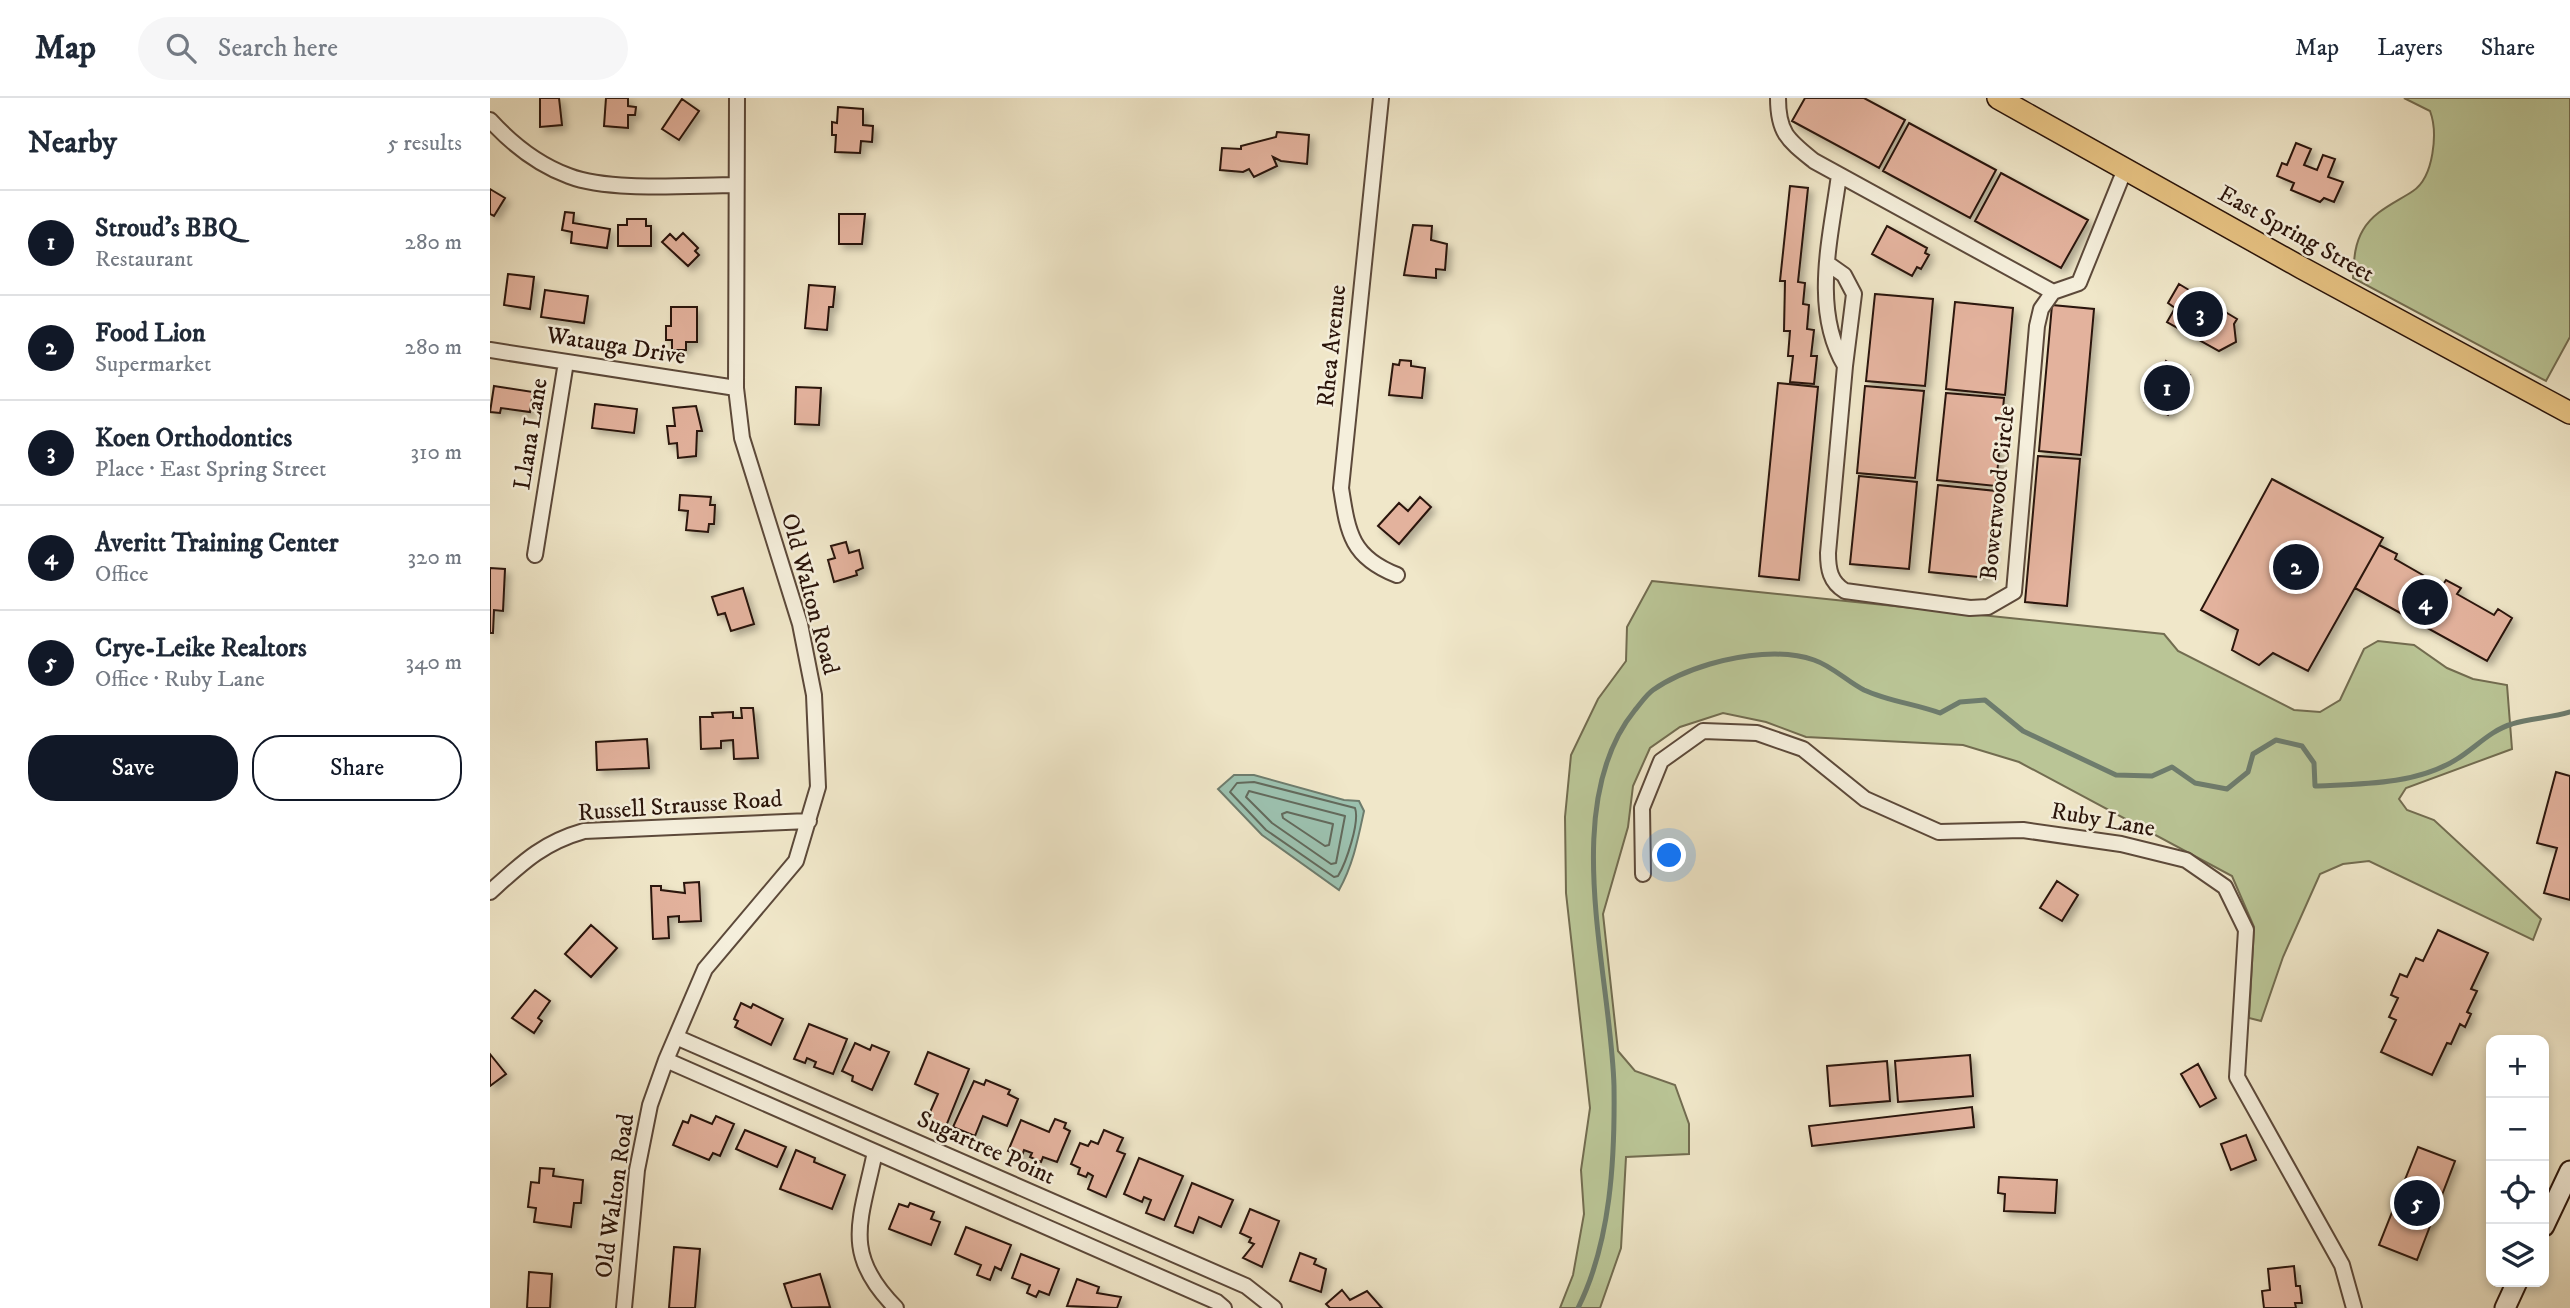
<!DOCTYPE html>
<html lang="en">
<head>
<meta charset="utf-8">
<style>
  body { margin:0; font-family:"IM FELL DW Pica",serif; background:#f6f6f7; color:#1f2937 }
  .controls { position:absolute; right:21px; bottom:21px; display:grid; overflow:hidden; border-radius:14px; box-shadow:0 4px 10px #0003 }
  .controls button { width:63px; height:63px; display:grid; place-items:center; padding:0; border:0; border-bottom:2px solid #e0e1e3; background:#fff; color:#1f2937; font:35px sans-serif }
  .you { position:absolute; left:1180px; top:758px; width:24px; height:24px; margin:-18px; border:5px solid #fff; border-radius:50%; background:#1a73e8; box-shadow:0 0 0 10px #1a73e833 }
  .badge { display:grid; place-items:center; width:46px; height:46px; border-radius:50%; background:#111827; color:#fff; font-size:23px; font-weight:700 }
  .pin { position:absolute; translate:-50% -50%; border:4px solid #fff; box-shadow:0 2px 7px #0006 }
  .list { margin:0; padding:0; list-style:none }
  h2 { display:flex; justify-content:space-between; align-items:center; height:91px; margin:0; padding:0 28px; font-size:30px }
  h2 small { font-size:23px; font-weight:400; color:#747a83 }
  .list li { display:grid; grid-template-columns:46px 1fr auto; gap:21px; align-items:center; box-sizing:border-box; height:105px; padding:0 28px; border-top:2px solid #e0e1e3 }
  .list b { display:block; font-size:26px; white-space:nowrap }
  .list p { margin:0; font-size:23px; white-space:nowrap; color:#747a83 }
  .list em { font-size:23px; font-style:normal; color:#747a83 }
  .actions { display:flex; gap:14px; padding:21px 28px }
  .actions a { flex:1; padding:16px 0; border:2px solid #111827; border-radius:28px; text-align:center; font-size:24px; color:#111827 }
  .actions .main { background:#111827; color:#fff }
  .icon { flex:none; width:38px; height:38px; fill:none; stroke:currentColor; stroke-width:2; stroke-linecap:round; stroke-linejoin:round }
  .map { position:relative; flex:none; width:2080px; height:1210px; overflow:hidden }
  header { display:flex; align-items:center; gap:42px; box-sizing:border-box; height:98px; padding:0 35px; background:#fff; border-bottom:2px solid #e0e1e3 }
  header strong { font-size:33px }
  nav { display:flex; gap:38px; margin-inline-start:auto; font-size:24px }
  .search { width:490px; height:63px; background:#f6f6f7; display:flex; align-items:center; gap:18px; box-sizing:border-box; padding:0 24px; border-radius:38px; color:#747a83; font-size:26px }
  main { display:flex }
  aside { flex:1; background:#fff }
  .map>svg:first-child { display:block }
</style>
</head>
<body>
<header>
<strong>Map</strong>
<div class="search"><svg class="icon" aria-label="search" viewBox="0 0 24 24"><circle cx="10" cy="10" r="6"/><path d="M15 15l6 6"/></svg>Search here</div>
<nav><a>Map</a><a>Layers</a><a>Share</a></nav>
</header>
<main>
<aside>
<h2>Nearby<small>5 results</small></h2>
<ul class="list">
<li><span class="badge">1</span><div><b>Stroud's BBQ</b><p>Restaurant</p></div><em>280 m</em></li>
<li><span class="badge">2</span><div><b>Food Lion</b><p>Supermarket</p></div><em>280 m</em></li>
<li><span class="badge">3</span><div><b>Koen Orthodontics</b><p>Place · East Spring Street</p></div><em>310 m</em></li>
<li><span class="badge">4</span><div><b>Averitt Training Center</b><p>Office</p></div><em>320 m</em></li>
<li><span class="badge">5</span><div><b>Crye-Leike Realtors</b><p>Office · Ruby Lane</p></div><em>340 m</em></li>
</ul>
<div class="actions"><a class="main">Save</a><a>Share</a></div>
</aside>
<div class="map">
<svg width="2080" height="1210" viewBox="0 0 2080 1210">
  <defs>
    <filter id="shadow"><feDropShadow dx="4.5" dy="4.5" stdDeviation="3.5" flood-color="#0004"/></filter>
  </defs>
  <rect width="100%" height="100%" fill="#f0e7c9"/>
  <filter id="stains"><feTurbulence type="fractalNoise" baseFrequency=".00286" numOctaves="4"/><feColorMatrix values="0 0 0 0 .2 0 0 0 0 .09 0 0 0 0 .02 0 0 0 .5 -.17"/></filter>
  <radialGradient id="worn" r=".72"><stop offset=".6" stop-color="#630" stop-opacity="0"/><stop offset="1" stop-color="#630" stop-opacity=".3"/></radialGradient>
  <path fill="#bac596" stroke="#726c50" stroke-width="2" d="M 1914,0 L 2080,0 L 2080,239 L 2056,283 L 1863,180 C 1864,163 1864,147 1873,132 C 1884,113 1905,105 1923,93 C 1944,79 1948,34 1940,13 Z
    M 1162,483 L 1674,536 L 1688,553 L 1804,612 L 1830,614 L 1850,602 L 1874,551 L 1888,543 L 1924,547 L 1957,570 L 1983,581 L 2017,587 L 2022,651 L 1916,690 L 1909,701 L 1917,712 L 1944,722 L 2051,821 L 2043,842 L 1879,763 L 1853,766 L 1830,776 L 1793,859 L 1771,923 L 1759,920 L 1764,829 L 1742,778 L 1529,664 L 1473,647 L 1316,639 L 1276,624 L 1233,615 L 1190,629 L 1160,650 L 1143,688 L 1138,729 L 1113,816 L 1128,953 L 1145,973 L 1185,987 L 1199,1026 L 1199,1056 L 1136,1059 L 1131,1150 L 1110,1210 L 1070,1210 L 1083,1177 L 1094,1116 L 1091,1072 L 1100,1010 L 1076,795 L 1075,719 L 1081,657 L 1108,601 L 1136,563 L 1137,529 Z"/>
  <path fill="#9cc1af" stroke="#6e7c6d" stroke-width="2" d="M 744,677 L 764,677 L 854,702 L 869,703 L 874,713 C 868,741 863,767 849,792 L 772,737 L 728,691 Z"/>
  <g fill="none" stroke-linecap="round" stroke-linejoin="round">
    <path stroke="#636a5c" stroke-width="2" d="M 747,685 L 764,684 L 865,710 C 870,724 856,765 848,778 L 844,779 L 776,732 L 740,694 Z
      M 759,693 L 855,718 L 846,765 L 841,766 L 782,725 L 756,699 Z
      M 797,714 L 843,726 L 839,747 L 835,748 L 793,720 L 792,716 Z"/>
    <path stroke="#6e7c6d" stroke-width="5" d="M 1088,1210 C 1121,1144 1125,1060 1124,988 C 1121,876 1068,707 1145,612 C 1151,605 1156,597 1163,592 C 1180,580 1200,572 1220,566 C 1251,557 1293,551 1324,562 C 1342,568 1358,584 1374,592 C 1398,603 1425,606 1450,615 L 1470,604 L 1495,602 L 1533,633 L 1626,677 L 1662,678 L 1682,669 L 1705,685 L 1737,691 L 1758,674 L 1763,656 L 1786,642 L 1812,648 L 1824,665 L 1825,688 C 1871,686 1926,687 1967,661 C 1985,650 2001,632 2022,626 C 2040,620 2061,620 2080,614"/>
  </g>
  <path fill="#e3b29d" stroke="#2a140a" stroke-width="2" filter="url(#shadow)" d="M 50,0 L 69,0 L 72,27 L 50,29 Z
    M 116,0 L 138,0 L 138,8 L 146,9 L 145,17 L 138,17 L 138,30 L 114,28 Z
    M 1315,0 L 1374,0 L 1415,22 L 1389,70 L 1302,23 Z
    M 192,1 L 209,13 L 189,42 L 172,31 Z
    M 348,9 L 373,11 L 373,27 L 383,28 L 382,44 L 371,43 L 370,55 L 345,54 L 346,37 L 342,37 L 342,24 L 347,25 Z
    M 1419,25 L 1506,72 L 1480,120 L 1393,73 Z
    M 787,34 L 819,37 L 817,66 L 791,63 L 783,59 L 787,68 L 764,79 L 759,71 L 753,74 L 730,72 L 732,50 L 751,51 L 751,48 L 786,39 Z
    M 1806,45 L 1821,51 L 1814,67 L 1827,72 L 1833,57 L 1845,61 L 1838,79 L 1853,84 L 1844,104 L 1834,100 L 1830,104 L 1801,92 L 1804,85 L 1787,78 L 1792,65 L 1797,67 Z
    M 1511,75 L 1598,122 L 1571,170 L 1485,123 Z
    M 1300,88 L 1318,90 L 1308,184 L 1315,185 L 1313,206 L 1319,207 L 1317,231 L 1324,232 L 1321,258 L 1327,258 L 1324,286 L 1300,284 L 1303,258 L 1298,258 L 1300,233 L 1294,233 L 1295,183 L 1290,183 Z
    M 0,91 L 15,100 L 4,118 L 0,116 Z
    M 75,114 L 84,115 L 83,125 L 120,131 L 117,150 L 81,145 L 82,134 L 72,132 Z
    M 349,116 L 375,116 L 372,146 L 349,146 Z
    M 137,121 L 156,121 L 156,128 L 161,128 L 161,148 L 128,148 L 128,127 L 137,127 Z
    M 923,127 L 942,128 L 941,142 L 957,146 L 955,172 L 946,171 L 946,180 L 914,177 Z
    M 1397,128 L 1437,150 L 1435,155 L 1439,157 L 1431,171 L 1427,169 L 1422,178 L 1382,156 Z
    M 193,135 L 208,150 L 205,153 L 209,157 L 198,168 L 172,144 L 180,136 L 186,142 Z
    M 18,176 L 44,179 L 40,211 L 14,207 Z
    M 1689,186 L 1747,221 L 1744,226 L 1746,244 L 1729,253 L 1677,224 L 1685,210 L 1678,205 Z
    M 319,187 L 345,189 L 343,209 L 339,209 L 337,232 L 315,230 Z
    M 55,192 L 98,198 L 94,225 L 51,219 Z
    M 1385,196 L 1443,201 L 1435,288 L 1376,283 Z
    M 1465,204 L 1523,210 L 1515,297 L 1456,291 Z
    M 1562,207 L 1604,211 L 1591,357 L 1549,353 Z
    M 181,209 L 207,209 L 207,244 L 196,244 L 196,252 L 182,252 L 182,242 L 176,242 L 176,228 L 181,228 Z
    M 910,262 L 921,263 L 921,268 L 935,270 L 932,300 L 899,297 L 903,266 L 909,267 Z
    M 1676,263 L 1700,277 L 1678,317 L 1655,304 Z
    M 1288,285 L 1328,289 L 1309,482 L 1269,478 Z
    M 4,288 L 43,294 L 40,314 L 11,310 L 10,315 L 0,314 Z
    M 1375,288 L 1434,293 L 1425,380 L 1367,375 Z
    M 306,289 L 331,290 L 329,327 L 305,326 Z
    M 1456,295 L 1514,300 L 1506,388 L 1447,382 Z
    M 105,306 L 147,311 L 144,335 L 102,330 Z
    M 206,308 L 212,333 L 207,333 L 206,358 L 188,360 L 187,345 L 179,346 L 177,328 L 185,328 L 183,310 Z
    M 1548,358 L 1590,361 L 1577,508 L 1535,504 Z
    M 1369,378 L 1427,384 L 1419,471 L 1360,466 Z
    M 1782,381 L 1893,440 L 1818,573 L 1783,555 L 1769,567 L 1742,552 L 1748,532 L 1711,512 Z
    M 1448,387 L 1506,393 L 1498,480 L 1439,474 Z
    M 190,397 L 221,399 L 220,407 L 225,407 L 224,426 L 219,426 L 218,434 L 196,432 L 198,413 L 189,412 Z
    M 930,399 L 941,409 L 909,446 L 888,428 L 909,405 L 918,413 Z
    M 356,444 L 359,455 L 369,452 L 373,470 L 366,473 L 367,477 L 344,484 L 338,462 L 345,460 L 341,448 Z
    M 1889,447 L 1907,456 L 1905,461 L 1952,488 L 1956,482 L 1971,490 L 1967,496 L 2004,517 L 2008,511 L 2022,520 L 1997,563 L 1865,490 Z
    M 0,470 L 15,471 L 13,513 L 4,512 L 3,535 L 0,535 Z
    M 253,490 L 264,526 L 241,533 L 235,515 L 228,517 L 222,499 Z
    M 251,610 L 263,610 L 268,660 L 244,661 L 243,642 L 231,643 L 231,650 L 211,651 L 210,619 L 223,619 L 222,615 L 243,614 L 243,620 L 252,620 Z
    M 157,641 L 159,670 L 107,672 L 106,644 Z
    M 2066,674 L 2080,678 L 2080,802 L 2054,795 L 2067,750 L 2047,745 Z
    M 1567,783 L 1588,797 L 1572,823 L 1550,810 Z
    M 209,784 L 211,823 L 189,824 L 189,818 L 178,819 L 179,840 L 163,841 L 161,788 L 171,788 L 171,792 L 195,795 L 194,785 Z
    M 101,827 L 127,850 L 101,879 L 75,856 Z
    M 1948,832 L 1998,855 L 1981,891 L 1987,893 L 1977,914 L 1981,916 L 1975,929 L 1970,926 L 1961,946 L 1957,945 L 1942,977 L 1891,954 L 1906,922 L 1899,919 L 1908,900 L 1901,897 L 1910,876 L 1917,879 L 1926,860 L 1933,863 Z
    M 45,892 L 60,903 L 48,920 L 52,923 L 44,935 L 22,920 Z
    M 251,905 L 261,910 L 263,906 L 293,921 L 281,947 L 245,929 L 248,923 L 244,921 Z
    M 319,926 L 357,941 L 343,976 L 324,969 L 326,964 L 317,960 L 315,965 L 304,961 Z
    M 365,945 L 380,952 L 382,947 L 399,954 L 382,992 L 362,983 L 363,978 L 352,973 Z
    M 438,954 L 479,971 L 456,1028 L 437,1021 L 448,996 L 425,986 Z
    M 0,956 L 16,976 L 0,988 Z
    M 1480,957 L 1483,998 L 1408,1004 L 1405,963 Z
    M 1397,963 L 1400,1003 L 1340,1008 L 1337,968 Z
    M 1708,966 L 1726,1000 L 1710,1009 L 1691,976 Z
    M 496,982 L 520,992 L 518,996 L 528,1001 L 517,1028 L 493,1018 L 485,1038 L 463,1029 L 484,983 L 494,987 Z
    M 1482,1009 L 1484,1029 L 1322,1048 L 1319,1028 Z
    M 201,1017 L 222,1026 L 226,1018 L 244,1026 L 230,1058 L 223,1055 L 219,1062 L 183,1047 L 193,1023 L 198,1025 Z
    M 565,1021 L 576,1025 L 574,1030 L 580,1033 L 567,1064 L 553,1059 L 551,1064 L 540,1059 L 542,1055 L 534,1052 L 532,1058 L 518,1053 L 531,1022 L 559,1034 Z
    M 255,1032 L 296,1049 L 287,1069 L 246,1051 Z
    M 614,1032 L 633,1040 L 627,1053 L 635,1056 L 616,1099 L 598,1091 L 603,1078 L 598,1075 L 596,1079 L 588,1076 L 590,1070 L 581,1066 L 590,1045 L 598,1048 L 601,1043 L 608,1046 Z
    M 1756,1037 L 1766,1062 L 1741,1072 L 1731,1046 Z
    M 1928,1049 L 1965,1063 L 1927,1162 L 1889,1147 Z
    M 306,1052 L 325,1060 L 324,1064 L 355,1077 L 342,1111 L 290,1091 Z
    M 649,1060 L 693,1078 L 674,1122 L 656,1115 L 661,1102 L 654,1099 L 652,1104 L 634,1096 Z
    M 50,1070 L 64,1071 L 63,1078 L 93,1082 L 91,1105 L 84,1105 L 81,1129 L 44,1124 L 46,1110 L 38,1109 L 41,1084 L 49,1085 Z
    M 1509,1079 L 1567,1082 L 1565,1115 L 1514,1113 L 1515,1096 L 1508,1095 Z
    M 702,1085 L 743,1102 L 731,1129 L 709,1119 L 703,1135 L 685,1128 Z
    M 420,1105 L 444,1114 L 441,1121 L 450,1124 L 441,1147 L 399,1131 L 409,1106 L 418,1109 Z
    M 760,1111 L 789,1123 L 772,1169 L 753,1160 L 764,1146 L 759,1144 L 761,1140 L 750,1135 Z
    M 476,1129 L 521,1147 L 511,1172 L 505,1169 L 500,1182 L 487,1177 L 491,1167 L 465,1156 Z
    M 184,1149 L 210,1151 L 205,1210 L 179,1210 Z
    M 810,1155 L 826,1161 L 824,1166 L 836,1171 L 831,1194 L 800,1183 Z
    M 531,1156 L 569,1171 L 559,1197 L 549,1193 L 546,1199 L 537,1195 L 540,1187 L 522,1180 Z
    M 1804,1168 L 1806,1188 L 1810,1188 L 1812,1205 L 1805,1205 L 1806,1210 L 1774,1210 L 1772,1193 L 1780,1192 L 1778,1171 Z
    M 39,1174 L 62,1176 L 60,1210 L 37,1210 Z
    M 330,1176 L 340,1209 L 302,1210 L 294,1186 Z
    M 587,1181 L 609,1189 L 607,1195 L 631,1199 L 627,1210 L 577,1208 Z
    M 852,1192 L 860,1202 L 877,1193 L 892,1210 L 840,1210 L 836,1206 Z"/>
  <g fill="none" stroke-linecap="round" stroke-linejoin="round">
    <defs>
      <path id="minor" d="M 891,0 L 851,390 C 858,435 861,459 907,477
        M 1288,0 C 1288,35 1298,42 1324,63 L 1563,194 L 1589,185 L 1635,71
        M 0,22 C 21,45 49,67 79,78 C 120,94 200,87 246,87
        M 1349,77 C 1341,139 1321,211 1355,268 L 1338,455 C 1338,471 1340,484 1355,493 L 1480,510 L 1498,509 L 1524,494 L 1547,228 L 1551,211 L 1563,194
        M 1337,165 L 1354,177 L 1364,196 L 1355,268
        M 0,252 L 246,290
        M 45,457 L 76,264
        M 1153,776 L 1152,710 L 1171,663 L 1213,633 L 1267,635 L 1313,651 L 1375,701 L 1449,734 L 1533,732 L 1631,746 L 1696,762 L 1735,789 L 1756,832 L 1747,979 L 1852,1167 L 1864,1210
        M 0,794 C 32,765 52,745 94,733 L 319,723
        M 186,939 L 756,1188 L 784,1210
        M 176,962 L 727,1204 L 734,1210
        M 385,1054 C 371,1122 351,1155 406,1210
        M 134,1210 L 147,1072 L 160,1007 L 176,962 L 215,871 L 306,763 L 328,689 L 324,597 L 310,526 L 252,340 L 246,290 L 247,0"/>
      <path id="secondary" d="M 2054,1128 L 2080,1073
        M 2015,1210 L 2027,1184"/>
      <path id="primary" d="M 1508,0 L 1812,170 L 2080,315"/>
    </defs>
    <use href="#minor" stroke="#5c493a" stroke-width="18"/>
    <use href="#secondary" stroke="#2a140a" stroke-width="23"/>
    <use href="#primary" stroke="#2a140a" stroke-width="24"/>
    <use href="#minor" stroke="#f5efdc" stroke-width="14"/>
    <use href="#secondary" stroke="#f5efdc" stroke-width="19"/>
    <use href="#primary" stroke="#e8c484" stroke-width="21"/>
  </g>
  <g text-anchor="middle" dominant-baseline="central" stroke-width="5" stroke-linejoin="round" paint-order="stroke">
    <g font-size="24" fill="#2a140a" stroke="#f5efdc">
      <text transform="translate(1806 136) rotate(29)">East Spring Street</text>
      <text transform="translate(126 248) rotate(9)">Watauga Drive</text>
      <text transform="translate(842 248) rotate(-84)">Rhea Avenue</text>
      <text transform="translate(41 336) rotate(-81)">Llana Lane</text>
      <text transform="translate(1508 395) rotate(-84)">Bowerwood Circle</text>
      <text transform="translate(320 496) rotate(75)">Old Walton Road</text>
      <text transform="translate(190 708) rotate(-4)">Russell Strausse Road</text>
      <text transform="translate(1613 722) rotate(10)">Ruby Lane</text>
      <text transform="translate(496 1050) rotate(24)">Sugartree Point</text>
      <text transform="translate(125 1098) rotate(-82)">Old Walton Road</text>
    </g>
  </g>
  <rect width="100%" height="100%" filter="url(#stains)"/>
  <rect width="100%" height="100%" fill="url(#worn)"/>
</svg>
<div class="controls">
<button>+</button>
<button>−</button>
<button><svg class="icon" aria-label="locate" viewBox="0 0 24 24"><circle cx="12" cy="12" r="6"/><path d="M12 2v4M12 18v4M2 12h4M18 12h4"/></svg></button>
<button><svg class="icon" aria-label="layers" viewBox="0 0 24 24"><path d="M12 4l9 5-9 5-9-5zM3 14l9 5 9-5"/></svg></button>
</div>
<div class="you"></div>
<div class="pin badge" style="left:1677px;top:290px">1</div>
<div class="pin badge" style="left:1806px;top:469px">2</div>
<div class="pin badge" style="left:1710px;top:216px">3</div>
<div class="pin badge" style="left:1935px;top:504px">4</div>
<div class="pin badge" style="left:1927px;top:1105px">5</div>
</div>
</main>
</body>
</html>
